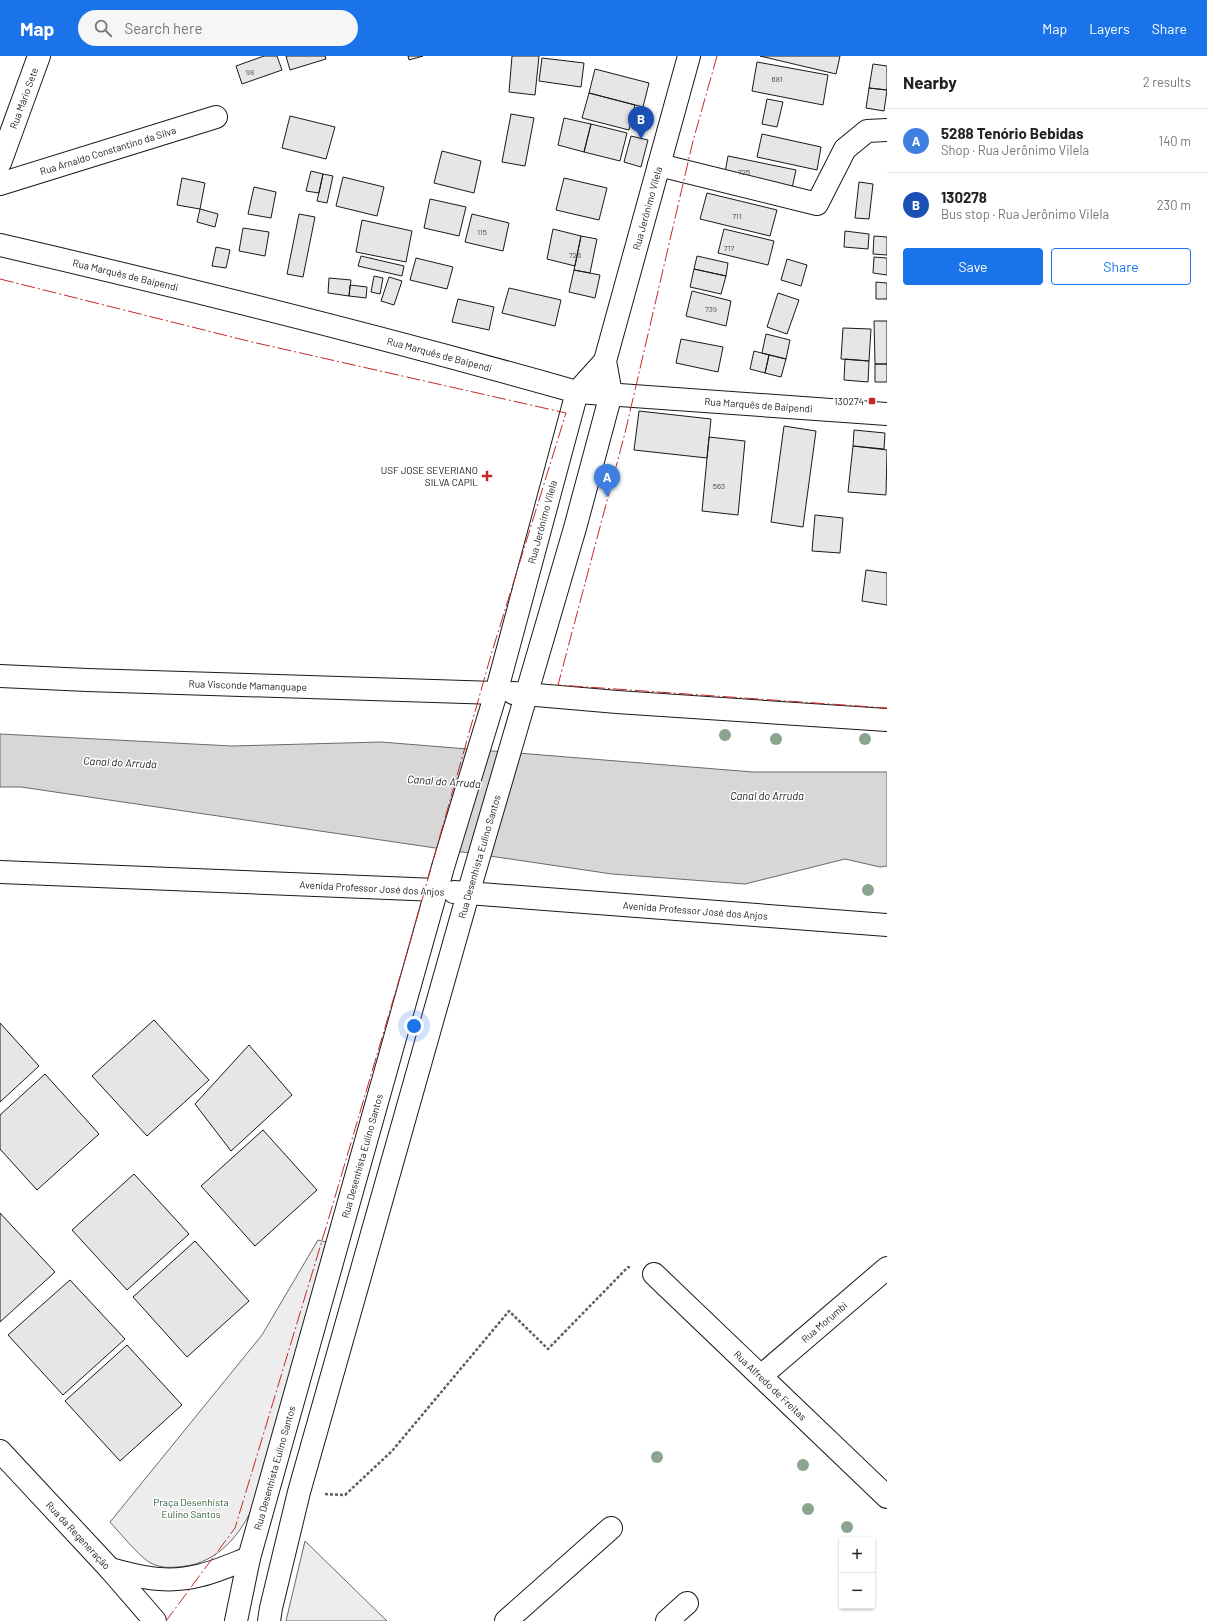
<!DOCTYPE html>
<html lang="en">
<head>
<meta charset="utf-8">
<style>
  body { margin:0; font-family:Barlow,sans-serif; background:#f6f6f6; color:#222 }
  .controls { position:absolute; right:12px; bottom:12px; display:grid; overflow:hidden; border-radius:4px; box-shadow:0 1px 3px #0004 }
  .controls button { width:36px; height:36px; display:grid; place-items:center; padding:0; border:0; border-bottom:1px solid #e0e0e0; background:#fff; color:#222; font:20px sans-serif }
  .you { position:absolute; left:414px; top:970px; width:14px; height:14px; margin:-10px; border:3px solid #fff; border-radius:50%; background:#1a73e8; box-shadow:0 0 0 6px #1a73e833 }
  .badge { display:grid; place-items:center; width:26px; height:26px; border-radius:50%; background:#1a73e8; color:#fff; font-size:13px; font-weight:700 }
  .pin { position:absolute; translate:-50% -33px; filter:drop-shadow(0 1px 2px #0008) }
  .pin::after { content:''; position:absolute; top:21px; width:14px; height:12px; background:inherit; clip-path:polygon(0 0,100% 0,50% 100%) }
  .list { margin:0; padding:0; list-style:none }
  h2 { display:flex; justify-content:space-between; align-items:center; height:52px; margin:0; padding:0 16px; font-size:17px }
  h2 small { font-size:13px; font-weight:400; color:#767676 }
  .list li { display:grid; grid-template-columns:26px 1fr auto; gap:12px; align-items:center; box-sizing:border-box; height:64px; padding:0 16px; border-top:1px solid #e0e0e0 }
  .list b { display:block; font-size:15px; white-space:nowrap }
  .list p { margin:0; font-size:13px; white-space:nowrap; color:#767676 }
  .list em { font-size:13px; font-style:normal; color:#767676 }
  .actions { display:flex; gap:8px; padding:12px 16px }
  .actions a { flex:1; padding:9px 0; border:1px solid #1a73e8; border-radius:4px; text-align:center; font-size:14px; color:#1a73e8 }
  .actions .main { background:#1a73e8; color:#fff }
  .icon { flex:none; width:22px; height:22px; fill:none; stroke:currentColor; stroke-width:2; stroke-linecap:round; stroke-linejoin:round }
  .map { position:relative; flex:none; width:887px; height:1565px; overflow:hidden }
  header { display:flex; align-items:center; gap:24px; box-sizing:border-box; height:56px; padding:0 20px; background:#1a73e8; color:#fff }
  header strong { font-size:19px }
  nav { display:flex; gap:22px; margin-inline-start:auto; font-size:14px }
  .search { width:280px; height:36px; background:#f6f6f6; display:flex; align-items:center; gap:10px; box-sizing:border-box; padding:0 14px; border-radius:22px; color:#767676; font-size:15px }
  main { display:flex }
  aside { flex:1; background:#fff }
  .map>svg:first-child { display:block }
</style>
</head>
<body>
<header>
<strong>Map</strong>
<div class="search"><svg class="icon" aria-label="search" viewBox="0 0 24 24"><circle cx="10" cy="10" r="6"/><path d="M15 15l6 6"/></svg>Search here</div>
<nav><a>Map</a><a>Layers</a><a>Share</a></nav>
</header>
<main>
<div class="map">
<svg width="887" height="1565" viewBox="0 0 887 1565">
  <rect width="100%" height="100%" fill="#fff"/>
  <path fill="#ededed" stroke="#6a6a6a" d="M 318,1184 L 330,1187 L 252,1453 C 237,1484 213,1510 176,1511 C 167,1512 157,1511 149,1506 C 138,1499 120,1477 110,1466 L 262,1279 Z
    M 305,1485 L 387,1565 L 286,1565 Z"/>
  <path fill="#d7d7d7" stroke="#6a6a6a" d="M 0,678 L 232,690 L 381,686 L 753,716 L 887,716 L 887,810 L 880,811 L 845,803 L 745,828 L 612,818 L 21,731 L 0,731 Z"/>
  <path fill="#e6e6e6" stroke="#1a1a1a" d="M 264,0 L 277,0 L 282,14 L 242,28 L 236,10 Z
    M 286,0 L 325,0 L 326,3 L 290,14 Z
    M 408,0 L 423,0 L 409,4 Z
    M 512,0 L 539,0 L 535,39 L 509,36 Z
    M 760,0 L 840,0 L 836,18 Z
    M 542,2 L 584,7 L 581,31 L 539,25 Z
    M 757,6 L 828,19 L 823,49 L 752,35 Z
    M 873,8 L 887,10 L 887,34 L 869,32 Z
    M 595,13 L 649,27 L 643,51 L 589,37 Z
    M 869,32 L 887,34 L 884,55 L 866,52 Z
    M 589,37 L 635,49 L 629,74 L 582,62 Z
    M 767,43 L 783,46 L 777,71 L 762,68 Z
    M 511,58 L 534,62 L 525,110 L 502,106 Z
    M 290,60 L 335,71 L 326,103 L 282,92 Z
    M 564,62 L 591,68 L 584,96 L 558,89 Z
    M 591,68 L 627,77 L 620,105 L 584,96 Z
    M 762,78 L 821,91 L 817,114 L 757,101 Z
    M 631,80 L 648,84 L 641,111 L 624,106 Z
    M 442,95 L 481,105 L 474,137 L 434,127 Z
    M 728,100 L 796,114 L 791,137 L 724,122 Z
    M 311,115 L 323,118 L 319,137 L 306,135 Z
    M 323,118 L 333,120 L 327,147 L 317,145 Z
    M 343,121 L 384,131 L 377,160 L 336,150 Z
    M 182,122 L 205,127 L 200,153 L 177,149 Z
    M 564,122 L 607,132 L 599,164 L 556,154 Z
    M 859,126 L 873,128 L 869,163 L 855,162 Z
    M 254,131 L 276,136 L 271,162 L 248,158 Z
    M 707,137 L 777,154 L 770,180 L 700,163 Z
    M 430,143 L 466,151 L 459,180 L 424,172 Z
    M 200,153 L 218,158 L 215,171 L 197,166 Z
    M 299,158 L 315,161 L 303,221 L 287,218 Z
    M 472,158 L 509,167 L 503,195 L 465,186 Z
    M 362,164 L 412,175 L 406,206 L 356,196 Z
    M 243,172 L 269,176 L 265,200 L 239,195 Z
    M 553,173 L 581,180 L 575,210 L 547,203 Z
    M 724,173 L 774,185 L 768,209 L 718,197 Z
    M 845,175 L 869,178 L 868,193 L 844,191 Z
    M 581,180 L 597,183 L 590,217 L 574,214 Z
    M 874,180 L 887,181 L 887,199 L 873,198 Z
    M 216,191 L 230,194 L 226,212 L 212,210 Z
    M 361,200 L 404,210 L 402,220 L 358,210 Z
    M 697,200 L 728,207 L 726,220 L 694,213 Z
    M 874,201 L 887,202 L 887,219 L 873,217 Z
    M 416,202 L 453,211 L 447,233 L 410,224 Z
    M 787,203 L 807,209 L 801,230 L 781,224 Z
    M 694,213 L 726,220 L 721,238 L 690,231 Z
    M 574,214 L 600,219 L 595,242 L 569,236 Z
    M 374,220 L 383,222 L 380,238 L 371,236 Z
    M 389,221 L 402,225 L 394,249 L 381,245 Z
    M 329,222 L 351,224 L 349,240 L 328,237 Z
    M 876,226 L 887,227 L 887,243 L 876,243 Z
    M 350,229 L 367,231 L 366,242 L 349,240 Z
    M 509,232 L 561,244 L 555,270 L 502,257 Z
    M 692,235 L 731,245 L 726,270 L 686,260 Z
    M 778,237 L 799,244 L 787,278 L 767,271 Z
    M 458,243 L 494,251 L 489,274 L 452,266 Z
    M 874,265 L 887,265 L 887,308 L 875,308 Z
    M 843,272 L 871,273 L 869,305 L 841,303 Z
    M 766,278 L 790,284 L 786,303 L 762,297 Z
    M 681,283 L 723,291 L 718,316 L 676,307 Z
    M 754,295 L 769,299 L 765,317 L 750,313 Z
    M 769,299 L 786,303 L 781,321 L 765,317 Z
    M 845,303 L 869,305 L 868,326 L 844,324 Z
    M 875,308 L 887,308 L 887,326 L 875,326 Z
    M 639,355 L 711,363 L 707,402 L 634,394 Z
    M 784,370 L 816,375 L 803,471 L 771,466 Z
    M 854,374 L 885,377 L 884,393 L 853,390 Z
    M 709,381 L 745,385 L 738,459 L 702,455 Z
    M 853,390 L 887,394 L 886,439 L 848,436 Z
    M 815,459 L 843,462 L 840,497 L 812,495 Z
    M 866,514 L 887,517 L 887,549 L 862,545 Z
    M 154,964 L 209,1024 L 147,1080 L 92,1020 Z
    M 0,967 L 39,1010 L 0,1046 Z
    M 249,989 L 292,1039 L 231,1095 L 195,1048 Z
    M 45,1018 L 99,1078 L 37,1134 L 0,1093 L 0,1059 Z
    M 263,1074 L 317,1134 L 255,1190 L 201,1130 Z
    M 134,1118 L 189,1178 L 127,1234 L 72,1174 Z
    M 0,1157 L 55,1216 L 0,1266 Z
    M 195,1185 L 249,1245 L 187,1301 L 133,1241 Z
    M 70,1224 L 125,1283 L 63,1339 L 8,1279 Z
    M 127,1289 L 182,1349 L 120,1405 L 65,1345 Z"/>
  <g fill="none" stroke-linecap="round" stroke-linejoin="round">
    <defs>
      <g id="minor">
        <path id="s1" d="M 0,107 L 39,0"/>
        <path d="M 659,109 L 817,148 L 845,93 L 867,75 L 887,74"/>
        <path id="s2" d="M 0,128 L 216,61"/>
        <path id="s3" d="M 0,189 C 194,234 386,282 577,336"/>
        <path id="s4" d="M 0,620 L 87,624 L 496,637"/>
        <path d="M 0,816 L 437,834"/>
        <path id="s5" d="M 654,1218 L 887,1441"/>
        <path id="s6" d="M 761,1320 L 887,1212"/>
        <path id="s7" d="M 0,1395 L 110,1513 L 155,1565"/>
        <path d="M 506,1565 L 611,1472"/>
        <path d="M 667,1565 L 687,1547"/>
      </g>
      <g id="tertiary">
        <path id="s8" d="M 577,336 L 887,358"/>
      </g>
      <g id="secondary">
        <path d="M 513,637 L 617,646 L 887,664"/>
        <path id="s9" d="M 454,836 L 887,869"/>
        <path d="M 110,1513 C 126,1517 142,1522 159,1523 C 193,1526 218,1514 249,1502"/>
        <path id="s10" d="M 236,1565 L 249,1502 L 443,811 L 496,637 L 577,336 L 605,305"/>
        <path id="s11" d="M 269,1565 L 271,1552 L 299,1436 L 468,838 L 575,472 L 611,338 L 605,305 L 689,0"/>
      </g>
    </defs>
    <use href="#minor" stroke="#1a1a1a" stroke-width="24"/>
    <use href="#tertiary" stroke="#1a1a1a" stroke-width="24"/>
    <use href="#secondary" stroke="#1a1a1a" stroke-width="24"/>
    <path stroke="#5f5f5f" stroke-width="2.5" stroke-dasharray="3 2" stroke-linecap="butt" d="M 325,1438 L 345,1439 L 392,1395 L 509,1255 L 548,1293 L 628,1211 L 630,1212"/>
    <use href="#minor" stroke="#fff" stroke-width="22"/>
    <use href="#tertiary" stroke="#fff" stroke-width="22"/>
    <use href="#secondary" stroke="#fff" stroke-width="22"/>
    <path stroke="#c62828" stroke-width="1" stroke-dasharray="14 3 2 3" stroke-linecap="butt" d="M 717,0 L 693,85 L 625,377 L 558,629 L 887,652
      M 0,223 L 252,286 L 566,357 L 491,599 L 407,897 L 327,1168 L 235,1472 L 166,1565"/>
  </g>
  <g fill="#8aa48f">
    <circle cx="725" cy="679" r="6"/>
    <circle cx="776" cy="683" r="6"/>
    <circle cx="865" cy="683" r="6"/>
    <circle cx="868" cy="834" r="6"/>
    <circle cx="657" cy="1401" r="6"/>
    <circle cx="803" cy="1409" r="6"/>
    <circle cx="808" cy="1453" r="6"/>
    <circle cx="847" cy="1471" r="6"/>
  </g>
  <g fill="#c62828" stroke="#fff" stroke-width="1.5">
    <rect x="868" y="341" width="8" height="8" rx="2"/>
    <path d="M485 414h4v4h4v4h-4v4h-4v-4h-4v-4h4z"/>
  </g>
  <g text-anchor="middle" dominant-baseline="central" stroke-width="3" stroke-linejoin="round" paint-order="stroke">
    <g font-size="8" fill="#4d4d4d">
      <text x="250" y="16">98</text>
      <text x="777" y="23">681</text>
      <text x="744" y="116">725</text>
      <text x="737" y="160">711</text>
      <text x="482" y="176">115</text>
      <text x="729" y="192">717</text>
      <text x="575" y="199">726</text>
      <text x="711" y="253">739</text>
      <text x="719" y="430">563</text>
    </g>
    <g font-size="10" fill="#1a1a1a" stroke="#fff">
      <text stroke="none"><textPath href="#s1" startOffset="69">Rua Mário Sete</textPath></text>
      <text stroke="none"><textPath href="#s2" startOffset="113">Rua Arnaldo Constantino da Silva</textPath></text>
      <text stroke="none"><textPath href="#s11" startOffset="1466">Rua Jerônimo Vilela</textPath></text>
      <text stroke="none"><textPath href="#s3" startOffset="129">Rua Marquês de Baipendi</textPath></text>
      <text stroke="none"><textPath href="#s3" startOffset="453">Rua Marquês de Baipendi</textPath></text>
      <text stroke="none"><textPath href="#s8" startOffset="182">Rua Marquês de Baipendi</textPath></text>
      <text stroke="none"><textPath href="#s10" startOffset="1141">Rua Jerônimo Vilela</textPath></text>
      <text stroke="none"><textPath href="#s4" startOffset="248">Rua Visconde Mamanguape</textPath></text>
      <text stroke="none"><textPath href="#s11" startOffset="793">Rua Desenhista Eulino Santos</textPath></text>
      <text transform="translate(372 832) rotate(3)">Avenida Professor José dos Anjos</text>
      <text stroke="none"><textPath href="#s9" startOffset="242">Avenida Professor José dos Anjos</textPath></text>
      <text stroke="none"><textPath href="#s10" startOffset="482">Rua Desenhista Eulino Santos</textPath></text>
      <text stroke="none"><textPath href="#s6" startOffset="83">Rua Morumbi</textPath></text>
      <text stroke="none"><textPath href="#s5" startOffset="161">Rua Alfredo de Freitas</textPath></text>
      <text stroke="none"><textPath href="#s10" startOffset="158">Rua Desenhista Eulino Santos</textPath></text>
      <text stroke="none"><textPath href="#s7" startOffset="115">Rua da Regeneração</textPath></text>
    </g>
    <g font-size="10" fill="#1a1a1a" stroke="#fff" text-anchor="end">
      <text x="864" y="345">130274</text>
      <text x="478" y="414">USF JOSE SEVERIANO<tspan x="478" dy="12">SILVA CAPIL</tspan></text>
    </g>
    <g font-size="10" fill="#2b5a34" stroke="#fff">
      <text x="191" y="1446">Praça Desenhista<tspan x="191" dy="12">Eulino Santos</tspan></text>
    </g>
    <g font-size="11" font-style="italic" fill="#1a1a1a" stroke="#fff">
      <text transform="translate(120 706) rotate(3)">Canal do Arruda</text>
      <text transform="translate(444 725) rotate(4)">Canal do Arruda</text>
      <text x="767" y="739">Canal do Arruda</text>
    </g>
  </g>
</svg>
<div class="controls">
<button>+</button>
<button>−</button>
</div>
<div class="you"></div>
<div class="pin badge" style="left:607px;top:441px;background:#3f7fe0">A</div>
<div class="pin badge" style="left:641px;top:83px;background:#1a4fb4">B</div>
</div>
<aside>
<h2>Nearby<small>2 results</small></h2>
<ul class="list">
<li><span class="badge" style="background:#3f7fe0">A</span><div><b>5288 Tenório Bebidas</b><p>Shop · Rua Jerônimo Vilela</p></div><em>140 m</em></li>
<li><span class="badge" style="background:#1a4fb4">B</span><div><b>130278</b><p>Bus stop · Rua Jerônimo Vilela</p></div><em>230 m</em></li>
</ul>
<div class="actions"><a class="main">Save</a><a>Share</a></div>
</aside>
</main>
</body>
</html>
